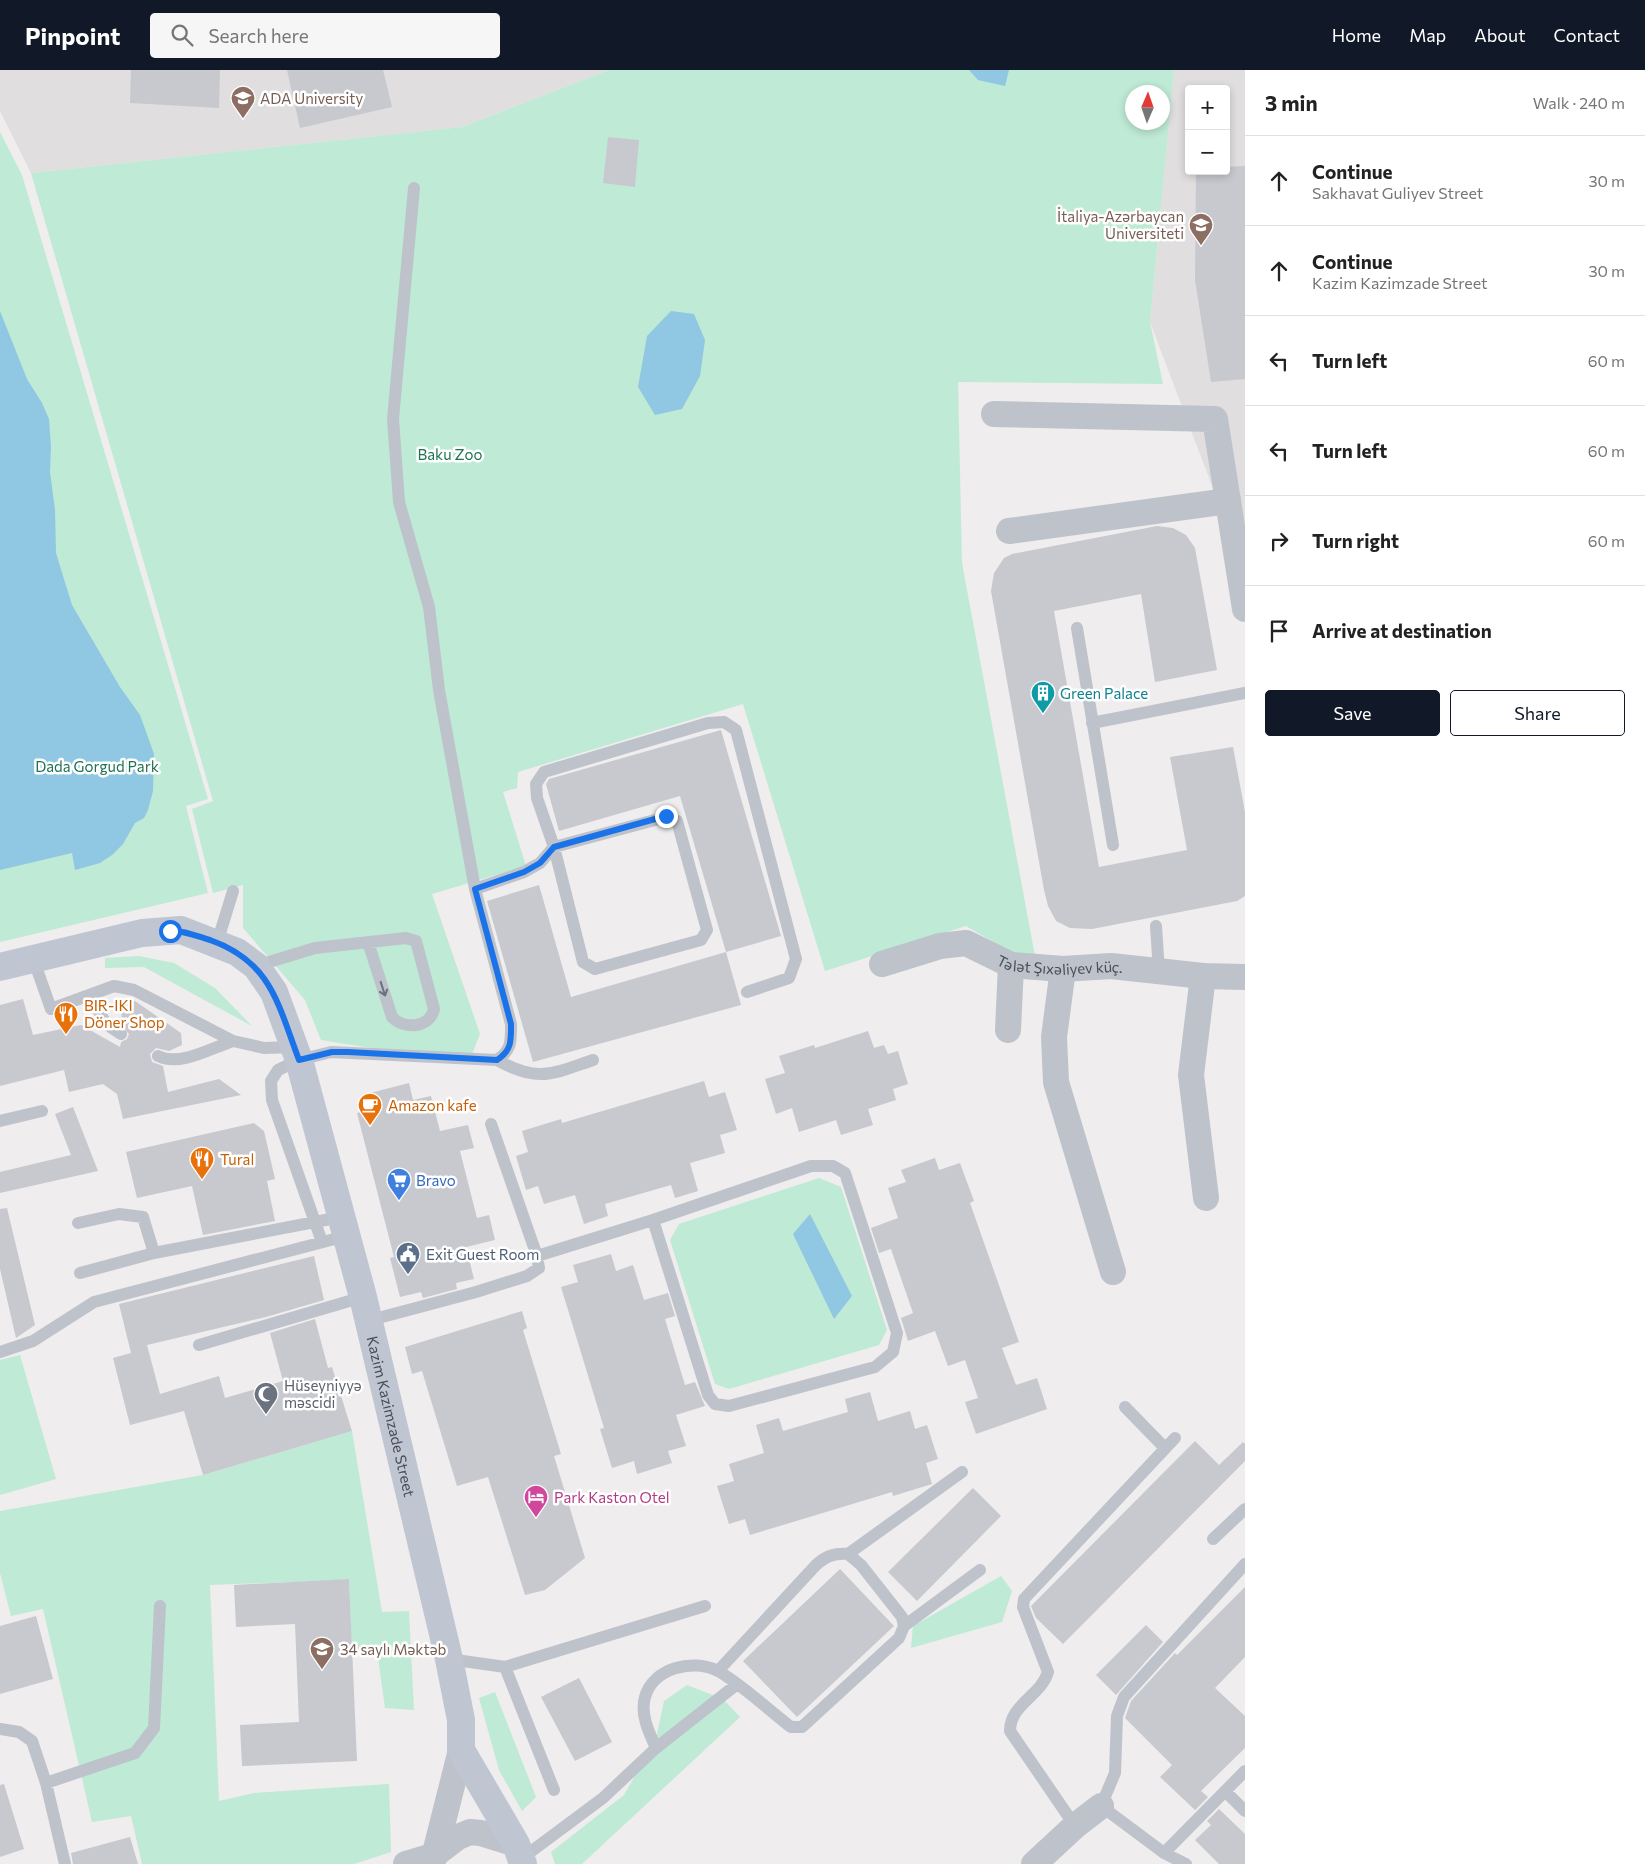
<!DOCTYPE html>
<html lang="en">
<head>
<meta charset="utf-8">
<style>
  body { margin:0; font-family:Commissioner,sans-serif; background:#f6f6f6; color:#222 }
  .controls { position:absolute; right:15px; top:15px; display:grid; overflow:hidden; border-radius:5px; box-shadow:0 2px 8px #0003 }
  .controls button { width:45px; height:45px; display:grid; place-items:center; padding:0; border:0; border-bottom:1px solid #e0e0e0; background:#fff; color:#222; font:25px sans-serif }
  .compass { position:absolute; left:1125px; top:15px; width:45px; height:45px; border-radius:50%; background:#fff; box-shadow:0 2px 8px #0003; rotate:2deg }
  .stop { position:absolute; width:15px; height:15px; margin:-11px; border:4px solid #1a73e8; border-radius:50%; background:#fff }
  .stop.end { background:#1a73e8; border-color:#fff; box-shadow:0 1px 5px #0008 }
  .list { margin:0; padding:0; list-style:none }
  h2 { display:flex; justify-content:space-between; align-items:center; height:65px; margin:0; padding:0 20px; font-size:21px }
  h2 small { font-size:16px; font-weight:400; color:#767676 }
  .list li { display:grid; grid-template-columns:32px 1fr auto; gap:15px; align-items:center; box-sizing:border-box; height:90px; padding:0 20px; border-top:1px solid #e0e0e0 }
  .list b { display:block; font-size:19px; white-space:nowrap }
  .list p { margin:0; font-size:16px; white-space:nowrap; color:#767676 }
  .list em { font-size:16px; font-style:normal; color:#767676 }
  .actions { display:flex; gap:10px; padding:15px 20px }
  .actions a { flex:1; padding:11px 0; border:1px solid #111827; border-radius:5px; text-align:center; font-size:18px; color:#111827 }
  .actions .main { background:#111827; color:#fff }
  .icon { flex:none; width:28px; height:28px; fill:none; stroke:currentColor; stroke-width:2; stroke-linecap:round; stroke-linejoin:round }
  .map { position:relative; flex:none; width:1245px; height:1794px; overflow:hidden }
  header { display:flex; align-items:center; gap:30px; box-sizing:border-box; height:70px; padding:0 25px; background:#111827; color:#fff }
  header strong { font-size:24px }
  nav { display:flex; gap:28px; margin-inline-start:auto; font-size:18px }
  .search { width:350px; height:45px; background:#f6f6f6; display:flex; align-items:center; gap:12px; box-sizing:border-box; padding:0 18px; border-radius:5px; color:#767676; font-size:19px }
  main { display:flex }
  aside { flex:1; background:#fff }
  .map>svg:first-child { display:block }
</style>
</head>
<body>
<header>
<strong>Pinpoint</strong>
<div class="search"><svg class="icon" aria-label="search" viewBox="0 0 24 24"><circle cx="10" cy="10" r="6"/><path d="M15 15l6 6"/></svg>Search here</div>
<nav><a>Home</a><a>Map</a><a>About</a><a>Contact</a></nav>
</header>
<main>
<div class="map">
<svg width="1245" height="1794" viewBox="0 0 1245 1794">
  <rect width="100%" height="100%" fill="#efeded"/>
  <path fill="#e0dede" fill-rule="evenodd" d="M 0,0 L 609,0 L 462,57 L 31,103 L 0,41 Z
    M 1174,0 L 1245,0 L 1245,503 L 1150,252 ZM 1189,19 L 1226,19 L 1226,101 L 1189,101 Z"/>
  <path fill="#bfead5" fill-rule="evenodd" d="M 609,0 L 1174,0 L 1150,252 L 1163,314 L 958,312 L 962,493 L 1035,886 L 1019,887 L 966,856 L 825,901 L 743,634 L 518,702 L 517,718 L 503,722 L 526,796 L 432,824 L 480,964 L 472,984 L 439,989 L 321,970 L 305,930 L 243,858 L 243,815 L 213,823 L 192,739 L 213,731 L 31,103 L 462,57 ZM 1132,22 L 1162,22 L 1162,52 L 1132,52 Z
    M 0,62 L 22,105 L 208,729 L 186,736 L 208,823 L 0,872 Z
    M 139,886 L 174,893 L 215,918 L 252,956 L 144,897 L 105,898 L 105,888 Z
    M 819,1108 L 841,1117 L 887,1260 L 879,1275 L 729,1319 L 715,1314 L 670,1170 L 679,1154 Z
    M 20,1285 L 56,1409 L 0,1425 L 0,1290 Z
    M 352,1361 L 382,1542 L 409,1541 L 414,1640 L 385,1638 L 377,1580 L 352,1582 L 349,1510 L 210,1515 L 219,1731 L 254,1723 L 389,1714 L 391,1782 L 354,1794 L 142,1794 L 131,1746 L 92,1752 L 43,1539 L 11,1546 L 0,1503 L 0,1441 L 203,1405 Z
    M 1001,1506 L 1012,1521 L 1002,1552 L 911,1578 L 913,1556 Z
    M 687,1615 L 723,1629 L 740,1647 L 582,1794 L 555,1794 L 551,1782 L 624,1725 L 656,1669 L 664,1631 Z
    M 495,1622 L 536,1727 L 522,1741 L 499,1700 L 479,1628 Z"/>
  <path fill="#90c7e3" d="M 969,0 L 1009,0 L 1005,16 L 978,10 Z
    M 0,241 L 27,309 L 42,333 L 49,349 L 51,377 L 50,402 L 55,440 L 56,483 L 72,535 L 120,617 L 140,645 L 154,684 L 153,721 L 148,740 L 144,748 L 135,753 L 123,774 L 112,785 L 100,793 L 75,800 L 72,783 L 0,800 Z
    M 671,241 L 694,244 L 705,270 L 700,306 L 682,339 L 655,345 L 638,317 L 647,266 Z
    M 810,1144 L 852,1226 L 834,1249 L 793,1164 Z"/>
  <path fill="#c7c9cf" d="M 131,0 L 220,0 L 219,38 L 130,33 Z
    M 287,0 L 383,0 L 392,37 L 300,58 Z
    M 608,67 L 639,70 L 635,117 L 603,113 Z
    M 1245,96 L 1245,309 L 1211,312 L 1195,210 L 1196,101 L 1226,101 L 1226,97 Z
    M 1157,456 L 1173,458 L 1186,465 L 1195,478 L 1217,600 L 1155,612 L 1141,524 L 1054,541 L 1099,797 L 1187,780 L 1170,687 L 1233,677 L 1245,742 L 1245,826 L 1237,831 L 1092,859 L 1070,858 L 1056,851 L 1048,836 L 1044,820 L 991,521 L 994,503 L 1004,488 L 1012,484 Z
    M 721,660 L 781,866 L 726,882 L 680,726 L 559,761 L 546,714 L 549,709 Z
    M 539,815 L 571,927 L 726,882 L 741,935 L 533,992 L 487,831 Z
    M 23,929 L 33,965 L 81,955 L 120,977 L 121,972 L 127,969 L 129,964 L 121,955 L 122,936 L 135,931 L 181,963 L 182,975 L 169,981 L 156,978 L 150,984 L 152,992 L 163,996 L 168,1022 L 219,1009 L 241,1025 L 123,1049 L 117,1024 L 103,1014 L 69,1022 L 64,1000 L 0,1016 L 0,935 Z
    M 868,961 L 874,978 L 884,975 L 888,984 L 898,981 L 908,1014 L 893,1019 L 896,1030 L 868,1039 L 873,1055 L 841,1065 L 836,1050 L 799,1062 L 792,1038 L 776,1044 L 765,1009 L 785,1003 L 779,986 L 814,975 L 815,978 Z
    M 704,1011 L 709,1027 L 725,1022 L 737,1060 L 720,1065 L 725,1083 L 690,1093 L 698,1121 L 675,1128 L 671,1115 L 605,1134 L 608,1146 L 584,1154 L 575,1125 L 544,1134 L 538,1116 L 526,1120 L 516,1086 L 528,1082 L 522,1061 L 561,1049 L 562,1053 Z
    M 409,1013 L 413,1030 L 431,1026 L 440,1061 L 468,1055 L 474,1078 L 460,1081 L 477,1148 L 489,1145 L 495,1170 L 466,1177 L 474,1209 L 456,1213 L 457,1219 L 423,1228 L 421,1222 L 400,1227 L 390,1188 L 394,1187 L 357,1043 L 374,1039 L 370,1023 Z
    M 73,1037 L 98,1101 L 0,1123 L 0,1102 L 71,1085 L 55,1044 Z
    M 254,1053 L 264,1061 L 275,1109 L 267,1111 L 275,1151 L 203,1165 L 192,1116 L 137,1128 L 126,1082 Z
    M 935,1088 L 939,1100 L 960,1093 L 974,1131 L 970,1133 L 1019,1272 L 1002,1278 L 1016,1315 L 1037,1308 L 1047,1339 L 976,1364 L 965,1332 L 978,1328 L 965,1290 L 948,1296 L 935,1261 L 908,1271 L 901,1248 L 913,1243 L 891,1179 L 879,1183 L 871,1158 L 898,1148 L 888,1118 L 906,1112 L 901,1100 Z
    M 7,1138 L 35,1255 L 16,1268 L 0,1199 L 0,1139 Z
    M 611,1184 L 616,1201 L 633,1195 L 644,1230 L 668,1223 L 675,1246 L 665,1249 L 685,1315 L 695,1312 L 705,1336 L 676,1345 L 686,1376 L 668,1381 L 672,1393 L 637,1404 L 634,1391 L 612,1398 L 600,1359 L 604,1358 L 561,1217 L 578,1212 L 573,1195 Z
    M 314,1186 L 324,1230 L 266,1247 L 147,1275 L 160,1324 L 219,1306 L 225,1328 L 283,1311 L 270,1263 L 315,1249 L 328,1298 L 332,1297 L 352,1361 L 203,1405 L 184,1341 L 130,1355 L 113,1288 L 131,1283 L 119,1234 Z
    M 522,1241 L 527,1258 L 523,1260 L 561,1384 L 554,1386 L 585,1488 L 545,1520 L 525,1525 L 488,1407 L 457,1416 L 422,1301 L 412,1304 L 405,1277 Z
    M 870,1322 L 878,1351 L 910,1341 L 915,1359 L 927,1355 L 938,1389 L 926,1393 L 932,1414 L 893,1426 L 892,1422 L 750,1465 L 745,1449 L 729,1454 L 717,1416 L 734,1411 L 729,1394 L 764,1383 L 756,1355 L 779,1348 L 783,1361 L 848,1342 L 845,1329 Z
    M 1195,1371 L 1219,1395 L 1243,1372 L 1245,1374 L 1245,1391 L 1063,1574 L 1036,1548 L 1031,1536 Z
    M 973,1418 L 1001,1446 L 917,1531 L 888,1502 Z
    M 840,1499 L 894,1556 L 797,1647 L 743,1591 Z
    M 349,1509 L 357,1691 L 242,1696 L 240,1655 L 299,1652 L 295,1554 L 236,1557 L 234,1515 Z
    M 1245,1517 L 1245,1587 L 1215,1618 L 1245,1646 L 1245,1678 L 1201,1721 L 1208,1727 L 1195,1740 L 1160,1707 L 1172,1695 L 1125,1648 L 1131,1631 L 1175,1583 L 1177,1585 Z
    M 36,1546 L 53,1609 L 0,1624 L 0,1556 Z
    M 1146,1555 L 1163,1572 L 1116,1625 L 1096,1605 Z
    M 579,1608 L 612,1672 L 575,1691 L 541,1627 Z
    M 4,1714 L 24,1779 L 0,1787 L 0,1715 Z
    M 1219,1739 L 1245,1764 L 1245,1794 L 1219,1794 L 1195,1770 L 1211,1755 L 1207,1751 Z
    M 130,1767 L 138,1794 L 73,1794 L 71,1783 Z"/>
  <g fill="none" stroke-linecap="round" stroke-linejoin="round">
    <path stroke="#bdc2cb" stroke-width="12" d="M 414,118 L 393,349 L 399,432 L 429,537 L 439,620 L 475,819
      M 1077,558 L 1113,775
      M 1092,653 L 1245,623
      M 1156,856 L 1159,902
      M 217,873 L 233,821
      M 33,888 L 51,939 L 114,916 L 134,920 L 233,971 L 264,978 L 294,977
      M 256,896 L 315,878 L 406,868 L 416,871 L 434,939 C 430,958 404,960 392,947 L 368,872
      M 90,925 L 106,954 L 121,964
      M 158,986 C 180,997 211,978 233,971
      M 497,990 C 538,1013 552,1004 593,990
      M 0,1051 L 42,1041
      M 78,1153 L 119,1144 L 143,1147 L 154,1183
      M 322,1172 L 272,1030 L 271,1011 L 278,1000 L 299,990 L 331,982 L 497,990 C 512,980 511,971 511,954 L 475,819 L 524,802 L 540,793 L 554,777 L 666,747 L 677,751 L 707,860 L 701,870 L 595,899 L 583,892 L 554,777 L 537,728 L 536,714 L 544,702 L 708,653 L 724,652 L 736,660 L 796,889 L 789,908 L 747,922
      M 537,1186 L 653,1150 L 811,1096 L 833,1096 L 845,1103 L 897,1263 L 893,1282 L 875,1297 L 729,1336 L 715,1334 L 708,1325 L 653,1150
      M 80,1203 L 154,1183 L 341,1147
      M 367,1251 L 476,1222 L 527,1206 L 539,1198 L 537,1186 L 491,1054
      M 199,1275 L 363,1227
      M 0,1282 L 33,1271 L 94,1232 L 346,1166
      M 1125,1337 L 1165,1378
      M 1213,1469 L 1245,1439
      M 904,1556 L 980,1500
      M 449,1589 L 505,1597 L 705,1536
      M 505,1597 L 554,1720
      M 718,1601 L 816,1495 C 826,1486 834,1483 848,1484
      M 0,1659 L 19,1662 L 32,1671 L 46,1713 L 65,1794
      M 656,1678 L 736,1615
      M 46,1713 L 135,1683 L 154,1658 L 160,1536
      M 1225,1721 L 1245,1741
      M 1075,1756 L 1010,1661 C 1010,1634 1041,1626 1048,1602 L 1023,1537 L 1024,1529 L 1175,1368
      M 1164,1783 L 1245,1701
      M 521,1789 L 603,1728 L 656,1678 C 649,1663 640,1644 645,1627 C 653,1598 693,1588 718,1601 C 740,1613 770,1641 791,1657 L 802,1657 L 899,1568 L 904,1556 L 902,1547 L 861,1495 L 848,1484 L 962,1402
      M 1186,1794 L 1164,1783 L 1101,1736 L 1115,1703 L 1117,1646 L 1124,1627 L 1245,1494"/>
    <g stroke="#bdc2cb" stroke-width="26">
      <path d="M 994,344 L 1215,349 L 1245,539"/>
      <path d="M 1009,461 L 1228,431"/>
      <path id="s1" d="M 882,894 L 940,876 L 966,873 L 1011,895 L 1063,899 L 1111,896 L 1203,906 L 1245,907"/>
      <path d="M 1063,899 L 1054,967 L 1056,1012 L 1113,1202"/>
      <path d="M 1203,906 L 1191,1005 L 1206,1128"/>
      <path d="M 1008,960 L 1011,895"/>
      <path d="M 433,1791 L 461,1680"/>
      <path d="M 406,1794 L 433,1786 L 458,1767 L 470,1762 L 481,1763 L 516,1774"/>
      <path d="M 1034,1794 L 1075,1756 L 1101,1736"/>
    </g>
    <path stroke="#bfc6d2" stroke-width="28" id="s2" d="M 0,897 L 142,863 L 181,860 L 237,882 L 256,896 L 274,922 L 299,990 L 363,1227 L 449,1589 L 461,1650 L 461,1680 L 516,1774 L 523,1794"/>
  </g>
  <defs><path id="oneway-shaft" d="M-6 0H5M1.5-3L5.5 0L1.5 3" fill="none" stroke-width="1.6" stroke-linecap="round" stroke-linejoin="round" transform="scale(1.25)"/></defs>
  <use stroke="#6a717a" href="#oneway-shaft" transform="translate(383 919) rotate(72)"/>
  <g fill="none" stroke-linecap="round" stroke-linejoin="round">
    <path stroke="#1a73e8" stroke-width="6" d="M 170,861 C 184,860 196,866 210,870 C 272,892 278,935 299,990 L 332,982 L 348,982 L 497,990 C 512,980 511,971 511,954 L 475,819 L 524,802 L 540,793 L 554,777 L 666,746"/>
  </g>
  <defs>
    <symbol id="university-pin" viewBox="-11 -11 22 30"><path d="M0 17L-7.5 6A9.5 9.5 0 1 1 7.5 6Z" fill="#8d6e63" stroke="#fff"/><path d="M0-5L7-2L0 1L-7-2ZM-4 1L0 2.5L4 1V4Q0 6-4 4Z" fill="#fff"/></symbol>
    <symbol id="building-pin" viewBox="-11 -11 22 30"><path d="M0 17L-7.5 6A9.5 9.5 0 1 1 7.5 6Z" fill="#0f9aa8" stroke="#fff"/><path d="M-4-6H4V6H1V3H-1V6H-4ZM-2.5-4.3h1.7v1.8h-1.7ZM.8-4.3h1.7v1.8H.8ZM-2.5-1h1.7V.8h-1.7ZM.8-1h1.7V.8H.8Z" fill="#fff"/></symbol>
    <symbol id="restaurant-pin" viewBox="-11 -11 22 30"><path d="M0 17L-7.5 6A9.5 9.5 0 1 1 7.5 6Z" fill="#e8710a" stroke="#fff"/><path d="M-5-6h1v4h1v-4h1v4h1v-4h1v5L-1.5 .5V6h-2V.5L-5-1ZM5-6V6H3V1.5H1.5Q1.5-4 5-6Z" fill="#fff"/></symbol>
    <symbol id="cafe-pin" viewBox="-11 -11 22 30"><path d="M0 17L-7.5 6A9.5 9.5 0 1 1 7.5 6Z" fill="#e8710a" stroke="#fff"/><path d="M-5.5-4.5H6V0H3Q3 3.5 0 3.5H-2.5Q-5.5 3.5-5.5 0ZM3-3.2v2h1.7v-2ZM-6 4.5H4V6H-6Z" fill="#fff"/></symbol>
    <symbol id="supermarket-pin" viewBox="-11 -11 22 30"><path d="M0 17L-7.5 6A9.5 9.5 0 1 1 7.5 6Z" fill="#3f7fe0" stroke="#fff"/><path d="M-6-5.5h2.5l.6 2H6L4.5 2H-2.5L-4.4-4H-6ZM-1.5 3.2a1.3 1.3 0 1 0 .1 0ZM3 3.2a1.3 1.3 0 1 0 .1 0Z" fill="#fff"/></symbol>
    <symbol id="civic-pin" viewBox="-11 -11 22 30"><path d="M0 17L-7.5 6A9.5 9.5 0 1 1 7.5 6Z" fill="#5c6f8a" stroke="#fff"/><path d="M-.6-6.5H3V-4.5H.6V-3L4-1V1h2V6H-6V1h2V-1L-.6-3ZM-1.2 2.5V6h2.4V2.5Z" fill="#fff"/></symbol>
    <symbol id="mosque-pin" viewBox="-11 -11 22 30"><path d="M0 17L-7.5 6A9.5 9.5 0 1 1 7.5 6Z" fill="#6b7280" stroke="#fff"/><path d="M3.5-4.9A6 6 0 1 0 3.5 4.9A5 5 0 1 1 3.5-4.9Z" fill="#fff"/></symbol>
    <symbol id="hotel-pin" viewBox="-11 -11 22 30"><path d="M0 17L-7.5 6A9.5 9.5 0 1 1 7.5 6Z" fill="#d1479c" stroke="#fff"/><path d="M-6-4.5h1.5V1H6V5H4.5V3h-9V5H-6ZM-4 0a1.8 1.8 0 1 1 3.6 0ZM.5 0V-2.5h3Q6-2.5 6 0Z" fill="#fff"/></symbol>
    <symbol id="school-pin" viewBox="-11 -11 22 30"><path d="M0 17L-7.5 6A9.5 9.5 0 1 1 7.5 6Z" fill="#8d6e63" stroke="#fff"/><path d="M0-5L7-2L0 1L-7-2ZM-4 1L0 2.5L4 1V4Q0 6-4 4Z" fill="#fff"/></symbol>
  </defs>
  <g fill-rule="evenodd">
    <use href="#university-pin" x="229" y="14" width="28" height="38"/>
    <use href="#university-pin" x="1187" y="141" width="28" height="38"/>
    <use href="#building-pin" x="1029" y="609" width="28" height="38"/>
    <use href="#restaurant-pin" x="52" y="930" width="28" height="38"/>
    <use href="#cafe-pin" x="356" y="1021" width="28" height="38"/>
    <use href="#restaurant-pin" x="188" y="1075" width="28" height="38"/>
    <use href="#supermarket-pin" x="385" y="1096" width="28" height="38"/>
    <use href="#civic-pin" x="394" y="1170" width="28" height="38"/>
    <use href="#mosque-pin" x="252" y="1310" width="28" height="38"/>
    <use href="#hotel-pin" x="522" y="1413" width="28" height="38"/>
    <use href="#school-pin" x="308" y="1565" width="28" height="38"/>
  </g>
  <g text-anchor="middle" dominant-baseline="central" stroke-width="5" stroke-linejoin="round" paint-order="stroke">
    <g font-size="15" fill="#785e54" stroke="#fff" text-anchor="start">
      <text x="260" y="28">ADA University</text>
      <text x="1184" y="146" text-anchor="end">İtaliya-Azərbaycan<tspan x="1184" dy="17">Universiteti</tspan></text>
      <text x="340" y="1579">34 saylı Məktəb</text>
    </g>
    <g font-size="15" fill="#1f7253" stroke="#fff">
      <text x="450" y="384">Baku Zoo</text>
      <text x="97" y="696">Dada Gorgud Park</text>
    </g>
    <g font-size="15" fill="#0d838f" stroke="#fff" text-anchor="start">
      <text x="1060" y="623">Green Palace</text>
    </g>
    <g font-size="15" fill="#474e58" stroke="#fff">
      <text stroke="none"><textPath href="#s1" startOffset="186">Tələt Şıxəliyev küç.</textPath></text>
      <text stroke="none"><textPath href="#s2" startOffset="741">Kazim Kazimzade Street</textPath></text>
    </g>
    <g font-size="15" fill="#c56008" stroke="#fff" text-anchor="start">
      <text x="84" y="935">BIR-IKI<tspan x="84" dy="17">Döner Shop</tspan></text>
      <text x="388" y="1035">Amazon kafe</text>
      <text x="220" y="1089">Tural</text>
    </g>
    <g font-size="15" fill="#366cbe" stroke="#fff" text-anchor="start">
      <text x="416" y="1110">Bravo</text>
    </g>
    <g font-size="15" fill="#4e5e75" stroke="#fff" text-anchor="start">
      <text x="426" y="1184">Exit Guest Room</text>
    </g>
    <g font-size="15" fill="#5b616d" stroke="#fff" text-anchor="start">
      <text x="284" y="1315">Hüseyniyyə<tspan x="284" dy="17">məscidi</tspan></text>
    </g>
    <g font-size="15" fill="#b23c85" stroke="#fff" text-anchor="start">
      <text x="554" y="1427">Park Kaston Otel</text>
    </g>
  </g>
</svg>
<div class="controls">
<button>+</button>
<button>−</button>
</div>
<svg class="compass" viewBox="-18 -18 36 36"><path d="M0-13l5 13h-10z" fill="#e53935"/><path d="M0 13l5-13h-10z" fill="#767676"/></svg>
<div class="stop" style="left:170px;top:861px"></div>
<div class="stop end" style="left:666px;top:746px"></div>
</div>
<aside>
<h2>3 min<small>Walk · 240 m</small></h2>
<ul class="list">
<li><svg class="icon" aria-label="ahead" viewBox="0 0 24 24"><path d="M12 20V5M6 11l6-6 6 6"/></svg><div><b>Continue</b><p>Sakhavat Guliyev Street</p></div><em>30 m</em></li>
<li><svg class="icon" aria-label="ahead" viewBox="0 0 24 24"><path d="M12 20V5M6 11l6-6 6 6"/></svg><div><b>Continue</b><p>Kazim Kazimzade Street</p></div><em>30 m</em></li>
<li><svg class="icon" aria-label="left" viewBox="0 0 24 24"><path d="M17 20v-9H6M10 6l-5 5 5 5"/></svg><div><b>Turn left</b></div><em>60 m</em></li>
<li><svg class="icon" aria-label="left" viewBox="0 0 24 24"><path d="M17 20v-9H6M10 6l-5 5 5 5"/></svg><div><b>Turn left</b></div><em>60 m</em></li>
<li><svg class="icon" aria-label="right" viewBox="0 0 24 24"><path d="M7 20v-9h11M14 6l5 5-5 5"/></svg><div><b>Turn right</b></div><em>60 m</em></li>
<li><svg class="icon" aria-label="arrive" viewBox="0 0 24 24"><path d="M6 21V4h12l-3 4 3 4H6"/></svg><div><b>Arrive at destination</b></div></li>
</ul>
<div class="actions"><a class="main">Save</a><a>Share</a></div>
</aside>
</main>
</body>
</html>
